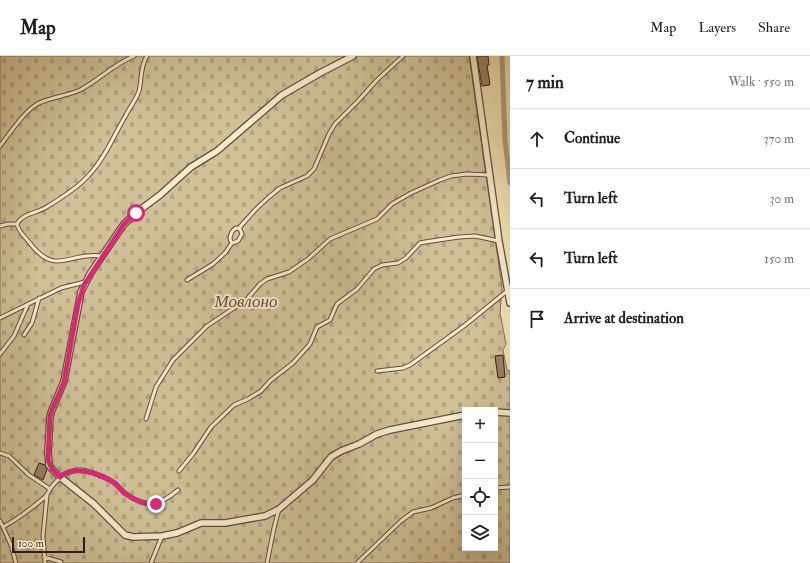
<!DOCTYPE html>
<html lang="en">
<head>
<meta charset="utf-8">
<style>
  body { margin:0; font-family:"IM FELL Double Pica",serif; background:#f6f6f6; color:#202124 }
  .controls { position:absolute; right:12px; bottom:12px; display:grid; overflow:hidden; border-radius:0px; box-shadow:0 4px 16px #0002 }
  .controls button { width:36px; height:36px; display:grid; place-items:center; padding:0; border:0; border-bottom:1px solid #e0e0e0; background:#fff; color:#202124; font:20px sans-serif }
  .scale { position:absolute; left:12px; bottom:10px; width:73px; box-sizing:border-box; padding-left:4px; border:2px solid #341d10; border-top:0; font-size:11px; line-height:14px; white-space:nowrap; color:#341d10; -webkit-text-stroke:3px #f5ecce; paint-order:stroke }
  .stop { position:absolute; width:12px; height:12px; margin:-9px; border:3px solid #db2777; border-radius:50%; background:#fff }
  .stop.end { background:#db2777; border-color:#fff; box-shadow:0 1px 4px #0008 }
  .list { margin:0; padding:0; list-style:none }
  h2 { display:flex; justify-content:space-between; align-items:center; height:52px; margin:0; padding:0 16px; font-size:17px }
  h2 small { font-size:13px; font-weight:400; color:#757577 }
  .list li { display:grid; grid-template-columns:26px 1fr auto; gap:12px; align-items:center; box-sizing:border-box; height:60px; padding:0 16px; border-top:1px solid #e0e0e0 }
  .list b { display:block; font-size:15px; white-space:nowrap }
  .list em { font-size:13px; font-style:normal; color:#757577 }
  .icon { flex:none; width:22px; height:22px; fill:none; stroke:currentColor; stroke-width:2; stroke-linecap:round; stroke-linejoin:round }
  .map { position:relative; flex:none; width:510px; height:507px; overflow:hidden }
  header { display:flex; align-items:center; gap:24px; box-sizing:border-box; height:56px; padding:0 20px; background:#fff; border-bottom:1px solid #e0e0e0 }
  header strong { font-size:19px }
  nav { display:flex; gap:22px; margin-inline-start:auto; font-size:14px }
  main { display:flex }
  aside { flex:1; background:#fff }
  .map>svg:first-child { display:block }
</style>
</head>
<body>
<header>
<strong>Map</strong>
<nav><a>Map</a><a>Layers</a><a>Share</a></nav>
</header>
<main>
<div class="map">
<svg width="510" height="507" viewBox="0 0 510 507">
  <defs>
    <pattern id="cemetery-stones" width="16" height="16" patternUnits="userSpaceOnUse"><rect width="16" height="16" fill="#d0c198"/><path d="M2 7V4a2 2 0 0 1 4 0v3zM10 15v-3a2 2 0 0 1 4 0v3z" fill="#b3a582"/></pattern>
  </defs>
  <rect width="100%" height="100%" fill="#f0e2b4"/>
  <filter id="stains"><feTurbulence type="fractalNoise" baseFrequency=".005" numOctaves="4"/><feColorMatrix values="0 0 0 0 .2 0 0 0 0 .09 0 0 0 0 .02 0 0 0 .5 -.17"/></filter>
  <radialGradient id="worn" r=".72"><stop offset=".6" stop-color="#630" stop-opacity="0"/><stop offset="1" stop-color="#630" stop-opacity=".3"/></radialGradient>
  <path fill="url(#cemetery-stones)" stroke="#826f54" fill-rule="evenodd" d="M 0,0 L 469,0 L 502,231 L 500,257 L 506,288 L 503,294 L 507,314 L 510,315 L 510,507 L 0,507 ZM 465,354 L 495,354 L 495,492 L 465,492 Z"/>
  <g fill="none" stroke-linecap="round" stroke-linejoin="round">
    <path stroke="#b09f7c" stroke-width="5" d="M 502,0 L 505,84 L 510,127"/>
  </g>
  <path fill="#968365" stroke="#341d10" d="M 477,0 L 488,0 L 489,9 L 487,9 L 490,29 L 482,30 Z
    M 503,299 L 505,321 L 498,322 L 495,300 Z
    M 39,407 L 45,409 L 47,413 L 43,424 L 34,419 Z"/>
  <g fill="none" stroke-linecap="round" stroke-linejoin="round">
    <defs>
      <path id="lane" d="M 0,90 C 10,77 25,54 39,47 C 52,41 67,40 80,34 C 99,24 114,8 134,0
        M 0,170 L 8,168 L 17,168
        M 239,172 L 256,153 L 269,141 L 280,132 L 307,120 L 314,113 L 329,78 L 335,68 L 358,45 L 377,24 L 403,0
        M 102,200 C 69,195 56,222 29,186 C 25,181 18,175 17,168 C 22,158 36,157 45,152 C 60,143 78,132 89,119 C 105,102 114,79 126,59 C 130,51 136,44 139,35 C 142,24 140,10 147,0
        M 187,224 L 213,208 L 225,197 L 232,187 L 238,185 L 242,178 L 240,173 L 236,172 C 231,175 228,183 232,187
        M 0,262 L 61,232 L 85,226
        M 24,279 L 32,267 L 39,242
        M 0,298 L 14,280 L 28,248
        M 377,315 L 403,312 L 410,309 L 464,270 L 507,235
        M 146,363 L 156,331 L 173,304 L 207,270 L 237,250 L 247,243 L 260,228 L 267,223 L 289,216 L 308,203 L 330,183 L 377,163 L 392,148 L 411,137 L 440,124 L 451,120 L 467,118 L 489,119
        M 0,397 L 9,400 L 29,419 L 50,433
        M 179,415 L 193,398 L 211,371 L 234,349 L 248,343 L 261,335 L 271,324 L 293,307 L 310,288 L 317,271 L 330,264 L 337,248 L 357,233 L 374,213 L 382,209 L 398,207 L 406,202 L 420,187 L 425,186 L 459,181 L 475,180 L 499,185
        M 495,432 L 510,431
        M 0,465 L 3,471
        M 44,501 L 61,506
        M 16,507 L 11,489 L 3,471 C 18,463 32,452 45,441 C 48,438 48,436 50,433 C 58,422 68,413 82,414 C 90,415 107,422 113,426 C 118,429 121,434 125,437 C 146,453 158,451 178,434
        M 45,507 L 43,480 L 47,439
        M 151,507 L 162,480
        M 267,507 L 274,472 L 279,453
        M 357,507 L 401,465 L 413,456 L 431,452 L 453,442 L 465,439"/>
      <path id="street" d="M 353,0 L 320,17 L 282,39 L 217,95 L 191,111 L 160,139 L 136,157 L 124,168 L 90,218 L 81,236 L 64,325 L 52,354 L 50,360 L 48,396 L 49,409 L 52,413 L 60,421 L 94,448 L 125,479 L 133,481 L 162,480 L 177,477 L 201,467 L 225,467 L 265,460 L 279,453 L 313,424 L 331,401 L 341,395 L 359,388 L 377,378 L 390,374 L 465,359
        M 473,0 L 499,185 L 510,247
        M 495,356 L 510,357"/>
    </defs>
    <use href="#lane" stroke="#634e39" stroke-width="5"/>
    <use href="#street" stroke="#634e39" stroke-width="8"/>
    <use href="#lane" stroke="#f5ecce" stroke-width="3"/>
    <use href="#street" stroke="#f5ecce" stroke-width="5.5"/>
  </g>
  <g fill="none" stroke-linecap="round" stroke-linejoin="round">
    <path stroke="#db2777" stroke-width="5" d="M 136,157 L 124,168 L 84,229 L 78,248 L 64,326 L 52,354 L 50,360 L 48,404 L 52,413 L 60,421 C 62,419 65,417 68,416 C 81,412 101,418 113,426 C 117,429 120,433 124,437 C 134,444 143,448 156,448"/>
  </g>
  <g text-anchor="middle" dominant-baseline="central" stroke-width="4" stroke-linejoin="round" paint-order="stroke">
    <g font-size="17" font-style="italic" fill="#634e39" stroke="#f5ecce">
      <text x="246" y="245">Мовлоно</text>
    </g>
  </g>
  <rect width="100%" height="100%" filter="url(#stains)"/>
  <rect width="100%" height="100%" fill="url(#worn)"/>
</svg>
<div class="controls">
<button>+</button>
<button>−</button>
<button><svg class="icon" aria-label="locate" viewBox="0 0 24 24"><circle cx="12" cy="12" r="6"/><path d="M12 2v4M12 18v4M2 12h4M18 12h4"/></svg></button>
<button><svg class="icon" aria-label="layers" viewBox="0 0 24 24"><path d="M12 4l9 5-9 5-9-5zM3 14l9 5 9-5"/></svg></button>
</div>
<div class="scale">100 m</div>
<div class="stop" style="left:136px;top:157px"></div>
<div class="stop end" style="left:156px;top:448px"></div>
</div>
<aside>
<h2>7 min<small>Walk · 550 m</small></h2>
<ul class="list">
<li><svg class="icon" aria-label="ahead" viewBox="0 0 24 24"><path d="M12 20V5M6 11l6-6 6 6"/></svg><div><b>Continue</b></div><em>370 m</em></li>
<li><svg class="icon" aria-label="left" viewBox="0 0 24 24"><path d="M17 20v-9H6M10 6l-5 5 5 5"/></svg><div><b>Turn left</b></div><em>30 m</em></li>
<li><svg class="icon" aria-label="left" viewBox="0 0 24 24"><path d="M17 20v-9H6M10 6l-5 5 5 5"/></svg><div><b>Turn left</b></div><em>150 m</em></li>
<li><svg class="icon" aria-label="arrive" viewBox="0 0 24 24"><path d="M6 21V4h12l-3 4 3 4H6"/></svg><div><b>Arrive at destination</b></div></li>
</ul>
</aside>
</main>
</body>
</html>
